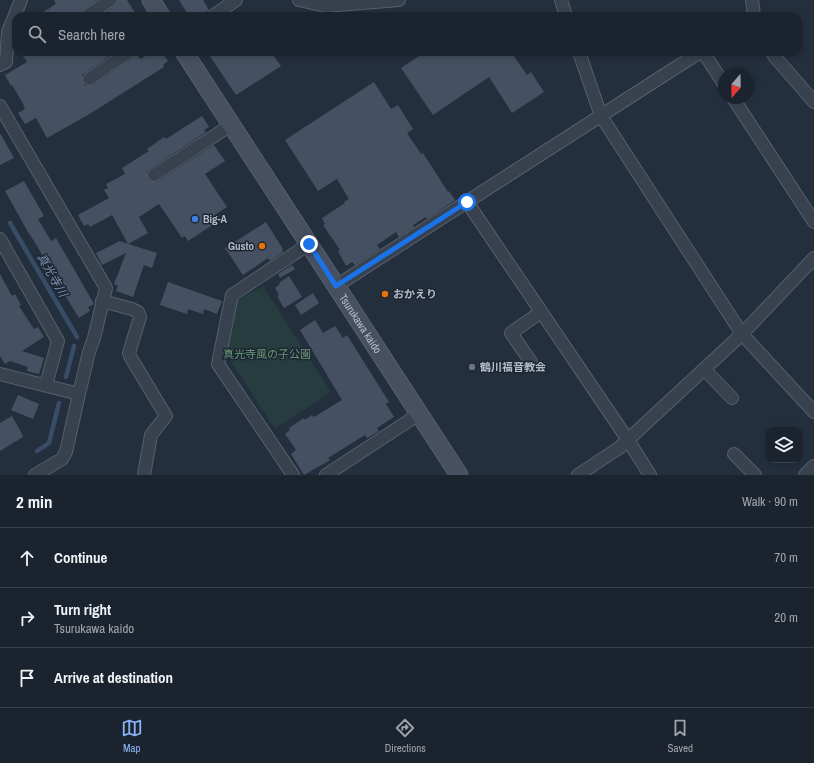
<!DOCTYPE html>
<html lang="en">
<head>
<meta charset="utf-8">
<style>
  body { margin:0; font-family:"Archivo Narrow","Noto Sans JP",sans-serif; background:#282f3a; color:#f1f3f6 }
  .controls { position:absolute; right:12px; bottom:12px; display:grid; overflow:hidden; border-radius:8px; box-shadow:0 2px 6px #0003 }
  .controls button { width:36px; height:36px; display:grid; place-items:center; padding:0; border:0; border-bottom:1px solid #39404a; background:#1b232e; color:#f1f3f6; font:20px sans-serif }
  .compass { position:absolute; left:718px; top:68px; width:36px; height:36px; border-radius:50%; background:#1b232e; box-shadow:0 2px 6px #0003; rotate:200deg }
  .stop { position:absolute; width:12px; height:12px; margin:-9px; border:3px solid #1a73e8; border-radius:50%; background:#fff }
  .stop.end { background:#1a73e8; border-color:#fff; box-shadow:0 1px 4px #0008 }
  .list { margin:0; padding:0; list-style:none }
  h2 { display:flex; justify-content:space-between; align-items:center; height:52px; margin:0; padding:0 16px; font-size:17px }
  h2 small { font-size:13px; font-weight:400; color:#a0a4aa }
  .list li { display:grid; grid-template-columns:26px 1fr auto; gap:12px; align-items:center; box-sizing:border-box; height:60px; padding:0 16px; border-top:1px solid #39404a }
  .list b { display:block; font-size:15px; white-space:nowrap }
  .list p { margin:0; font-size:13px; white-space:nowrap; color:#a0a4aa }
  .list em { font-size:13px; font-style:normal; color:#a0a4aa }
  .icon { flex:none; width:22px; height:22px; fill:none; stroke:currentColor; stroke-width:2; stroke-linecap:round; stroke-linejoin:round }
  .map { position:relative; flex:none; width:814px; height:475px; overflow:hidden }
  .search { position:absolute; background:#1b232e; box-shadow:0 2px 6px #0003; left:12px; right:12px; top:12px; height:44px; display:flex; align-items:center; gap:10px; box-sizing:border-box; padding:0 14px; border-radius:12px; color:#a0a4aa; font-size:15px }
  .sheet { height:232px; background:#1b232e }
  nav { display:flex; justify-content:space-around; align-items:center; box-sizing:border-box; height:56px; border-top:1px solid #39404a; background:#1b232e; font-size:11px; color:#a0a4aa }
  nav a { display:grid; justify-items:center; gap:2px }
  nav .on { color:#8ab4f8 }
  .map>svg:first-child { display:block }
</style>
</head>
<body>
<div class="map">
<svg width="814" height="475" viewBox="0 0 814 475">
  <rect width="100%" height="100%" fill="#242f3e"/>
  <path fill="#263c3f" d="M 263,286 L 331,392 L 275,429 L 227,355 L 238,300 Z"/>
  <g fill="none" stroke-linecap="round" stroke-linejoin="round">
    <path stroke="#394c67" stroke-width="4.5" d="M 10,223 L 77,337
      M 66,377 L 74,346
      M 37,451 L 49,443 L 59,403"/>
  </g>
  <path fill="#455162" d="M 54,0 L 97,0 L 82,10 L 79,13 L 75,16 L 37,16 L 56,4 Z
    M 118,0 L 127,0 L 137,16 L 108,16 L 106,12 L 115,6 L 117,4 Z
    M 179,0 L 203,0 L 209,10 L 206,12 L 206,16 L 189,16 Z
    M 20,52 L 40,52 L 42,56 L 48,52 L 111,52 L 112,54 L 85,73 L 82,75 L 82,79 L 83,83 L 85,86 L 89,86 L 93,85 L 133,58 L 137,54 L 140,59 L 152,52 L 162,52 L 168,61 L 163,65 L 164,67 L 88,115 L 47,138 L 36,118 L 25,124 L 18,113 L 25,109 L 23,105 L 24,105 L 12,85 L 11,86 L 5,75 L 27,62 Z
    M 207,52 L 271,52 L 281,66 L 236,95 Z
    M 425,52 L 511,52 L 527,75 L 531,72 L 544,92 L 512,113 L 489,77 L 433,115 L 401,68 Z
    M 374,82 L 391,109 L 398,105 L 413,129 L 407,133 L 421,154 L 423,153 L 448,192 L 449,191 L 455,200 L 427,219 L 426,217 L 413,225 L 414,227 L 399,237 L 396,232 L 377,245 L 380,249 L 355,265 L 352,262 L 346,266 L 338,251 L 340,250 L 323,225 L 325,224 L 322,218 L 345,203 L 344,202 L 349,199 L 337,179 L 318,191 L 285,140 Z
    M 202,116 L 209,127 L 204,130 L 206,132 L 150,169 L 147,172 L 147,176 L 148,179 L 150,181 L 154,182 L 158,181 L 214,145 L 225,161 L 205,174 L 227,207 L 216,214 L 220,220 L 188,241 L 185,236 L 182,238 L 159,204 L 139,217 L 148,233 L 128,244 L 157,253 L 152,268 L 144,265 L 133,297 L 116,291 L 118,286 L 114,284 L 126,253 L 102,265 L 96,253 L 120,241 L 128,244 L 112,215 L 90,227 L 88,224 L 84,226 L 78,215 L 109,198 L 104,190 L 108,188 L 106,184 L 125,174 L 122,168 L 149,151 L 147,149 L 164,137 L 166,139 Z
    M 0,133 L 14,158 L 0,165 Z
    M 24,181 L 44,216 L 38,219 L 51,241 L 56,238 L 94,304 L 88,307 L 90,311 L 79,318 L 66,297 L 66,298 L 54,275 L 34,241 L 28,232 L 5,191 Z
    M 266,222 L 283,249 L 282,250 L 283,252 L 270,261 L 268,258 L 243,275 L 225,248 Z
    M 292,265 L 295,269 L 280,278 L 278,274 Z
    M 0,274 L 12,296 L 15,294 L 21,305 L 19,306 L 34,329 L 38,327 L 44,337 L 22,351 L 44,358 L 39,374 L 27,371 L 28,367 L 10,361 L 5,364 L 0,356 Z
    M 289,276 L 302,297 L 284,308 L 277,296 L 279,295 L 275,288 L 280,284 L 279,283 Z
    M 168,282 L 222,301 L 217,314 L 204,309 L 203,314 L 188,309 L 187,314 L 160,305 Z
    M 313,293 L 319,303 L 301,315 L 295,305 Z
    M 315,320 L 323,333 L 335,326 L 343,338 L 347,335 L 389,402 L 386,404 L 394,417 L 377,428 L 379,431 L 367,438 L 365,435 L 328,458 L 330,460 L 304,475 L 291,454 L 296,450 L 285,434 L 290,430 L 289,428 L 304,418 L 305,420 L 312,415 L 314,417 L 342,400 L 300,330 Z
    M 18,395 L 39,404 L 33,419 L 11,410 Z
    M 12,416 L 21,432 L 23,437 L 0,451 L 0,423 Z"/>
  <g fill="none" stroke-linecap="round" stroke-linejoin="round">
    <defs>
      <path id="street" d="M 299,0 L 325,6 L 399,0
        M 561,0 L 566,16
        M 752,0 L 754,16
        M 86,16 L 111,0
        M 213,16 L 236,0
        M 579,52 L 601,116 L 742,334 L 814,412
        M 703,52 L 724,84
        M 772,52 L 775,57 L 814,102
        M 0,65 L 6,62 L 8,32 L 21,0
        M 89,79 L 129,52
        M 733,98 L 814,222
        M 0,106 L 106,288 L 94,338 L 89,352 L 79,394
        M 154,175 L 231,125
        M 467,202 L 628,440 L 650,475
        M 0,239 L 58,341 L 46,385
        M 336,286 L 700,52
        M 102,301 L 132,309 L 138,312 L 140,317 L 129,353 L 131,358 L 166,416 L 151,435 L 144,475
        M 531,362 L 511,333 L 541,312
        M 704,369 L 732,398
        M 0,374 L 79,394 L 66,452 L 62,459 L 35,475
        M 734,454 L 755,475
        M 293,475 L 218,364 L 232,295 L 309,244
        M 326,475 L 419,414
        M 578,475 L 619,448 L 742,334 L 814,258
        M 805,475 L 814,466"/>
      <g id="secondary">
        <path d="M 151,0 L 161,16"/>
        <path id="s1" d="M 184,52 L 459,475"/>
      </g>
    </defs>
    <use href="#street" stroke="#565f6c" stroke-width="14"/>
    <use href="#secondary" stroke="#565f6c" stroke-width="19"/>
    <use href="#street" stroke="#38414e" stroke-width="12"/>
    <use href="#secondary" stroke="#465061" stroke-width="17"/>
  </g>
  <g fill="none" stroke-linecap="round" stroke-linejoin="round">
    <path stroke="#1a73e8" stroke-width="5" d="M 309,244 L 336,286 L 467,202"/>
  </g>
  <circle fill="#3f7fe0" stroke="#1d2633" stroke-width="1.5" cx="195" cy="219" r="4"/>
  <g fill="#e8710a" stroke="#1d2633" stroke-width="1.5">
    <circle cx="262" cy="246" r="4"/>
    <circle cx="385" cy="294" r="4"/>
  </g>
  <circle fill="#6b7280" stroke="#1d2633" stroke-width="1.5" cx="472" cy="367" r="4"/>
  <g text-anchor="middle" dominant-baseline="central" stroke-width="3" stroke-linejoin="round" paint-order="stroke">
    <g font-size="11" font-weight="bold" fill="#b4bcc9" stroke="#1d2633" text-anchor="start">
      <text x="203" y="219">Big-A</text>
      <text x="254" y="246" text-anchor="end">Gusto</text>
      <text x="393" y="294">おかえり</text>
      <text x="480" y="367">鶴川福音教会</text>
    </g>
    <g font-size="11" fill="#b4bcc9" stroke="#1d2633">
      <text stroke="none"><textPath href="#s1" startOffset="324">Tsurukawa kaido</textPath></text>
    </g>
    <g font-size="11" fill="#6b9a76" stroke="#1d2633">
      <text x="267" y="354">真光寺風の子公園</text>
    </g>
    <g font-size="12" font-style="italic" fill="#7c92b1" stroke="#1d2633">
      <text transform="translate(52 275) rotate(60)">真光寺川</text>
    </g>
  </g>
</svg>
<div class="controls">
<button><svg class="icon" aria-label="layers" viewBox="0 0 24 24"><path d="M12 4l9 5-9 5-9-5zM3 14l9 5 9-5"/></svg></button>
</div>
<svg class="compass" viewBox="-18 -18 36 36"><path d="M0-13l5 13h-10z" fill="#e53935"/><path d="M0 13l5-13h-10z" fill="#a0a4aa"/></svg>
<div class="stop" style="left:467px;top:202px"></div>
<div class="stop end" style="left:309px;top:244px"></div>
<div class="search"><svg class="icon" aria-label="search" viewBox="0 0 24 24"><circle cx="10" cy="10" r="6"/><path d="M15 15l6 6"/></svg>Search here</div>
</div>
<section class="sheet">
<h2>2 min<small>Walk · 90 m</small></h2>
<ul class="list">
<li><svg class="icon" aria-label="ahead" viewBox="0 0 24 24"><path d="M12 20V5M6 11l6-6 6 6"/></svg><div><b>Continue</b></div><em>70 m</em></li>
<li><svg class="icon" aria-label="right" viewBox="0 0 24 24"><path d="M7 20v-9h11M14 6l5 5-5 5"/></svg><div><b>Turn right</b><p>Tsurukawa kaido</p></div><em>20 m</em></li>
<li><svg class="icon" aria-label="arrive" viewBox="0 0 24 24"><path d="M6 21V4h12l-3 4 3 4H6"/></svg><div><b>Arrive at destination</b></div></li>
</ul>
</section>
<nav>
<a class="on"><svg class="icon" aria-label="map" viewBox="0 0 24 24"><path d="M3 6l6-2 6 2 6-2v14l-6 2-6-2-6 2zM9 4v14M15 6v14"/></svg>Map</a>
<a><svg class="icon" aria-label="directions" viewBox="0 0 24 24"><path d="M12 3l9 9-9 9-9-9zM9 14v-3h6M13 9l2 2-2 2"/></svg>Directions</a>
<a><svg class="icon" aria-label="saved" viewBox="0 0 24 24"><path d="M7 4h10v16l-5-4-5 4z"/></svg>Saved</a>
</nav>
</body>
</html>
